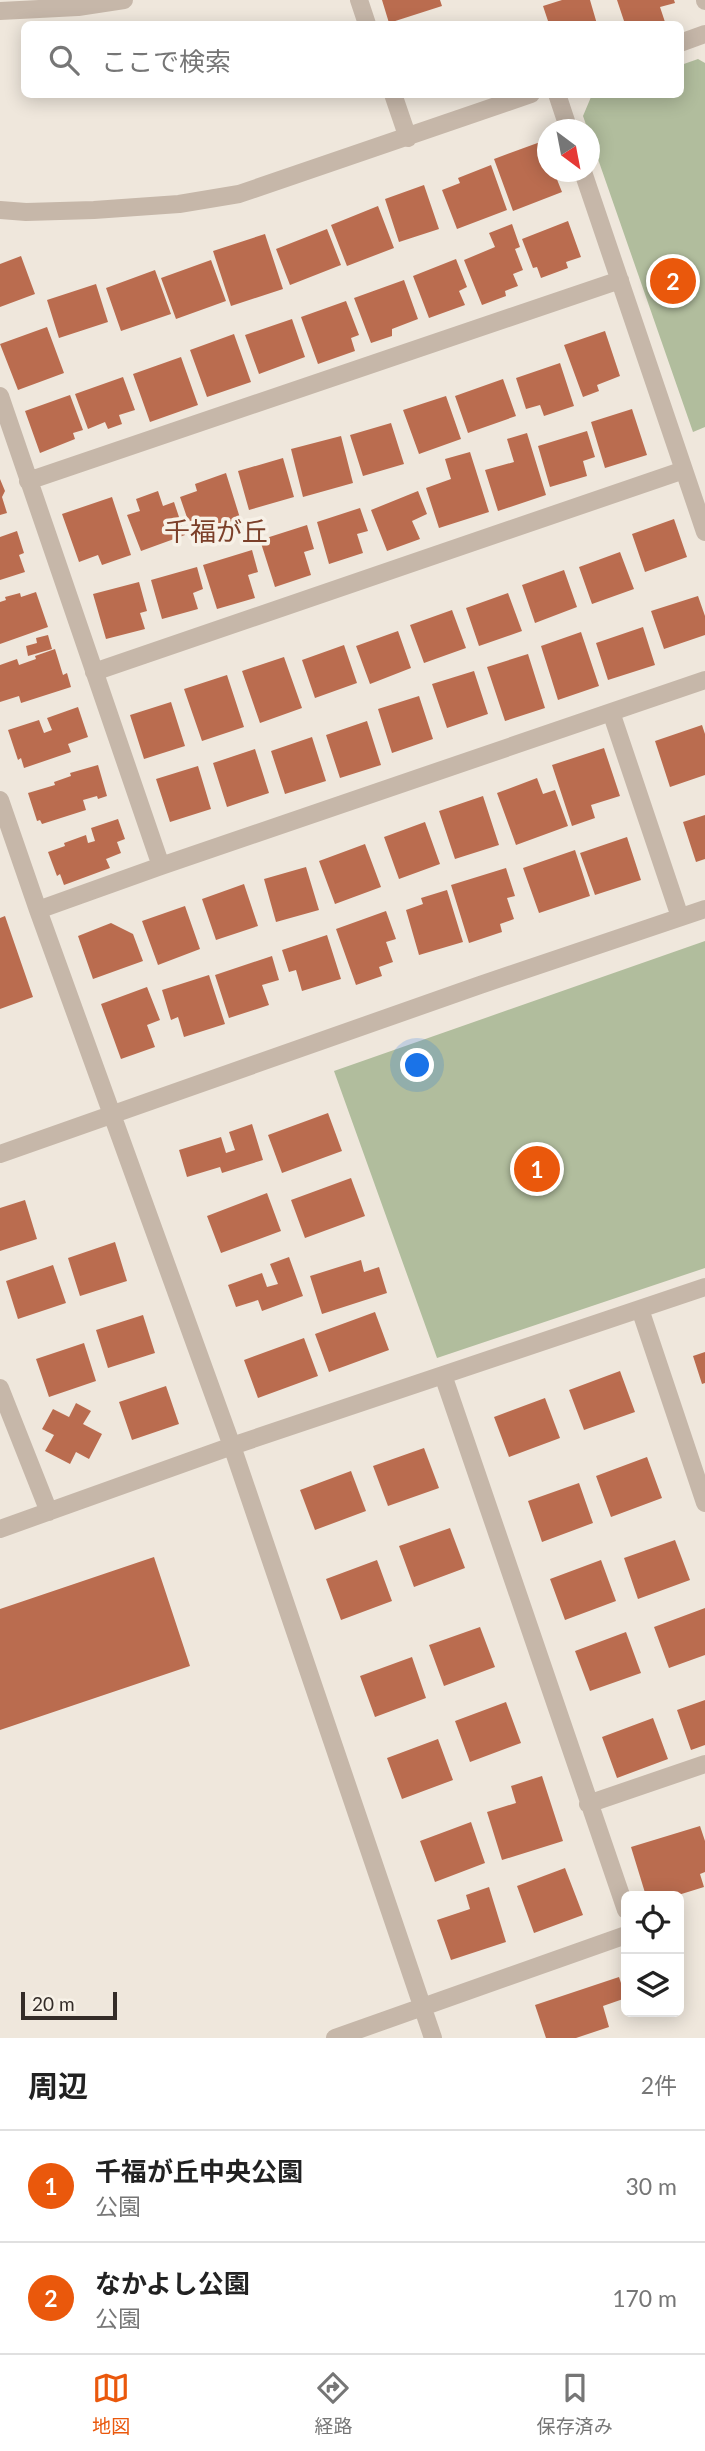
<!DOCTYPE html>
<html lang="ja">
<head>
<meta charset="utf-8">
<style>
  body { margin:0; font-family:Lato,"Noto Sans JP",sans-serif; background:#f6f6f6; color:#222 }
  .controls { position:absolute; right:21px; bottom:21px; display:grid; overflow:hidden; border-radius:10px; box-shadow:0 4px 18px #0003 }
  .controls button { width:63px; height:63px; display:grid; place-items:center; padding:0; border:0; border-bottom:2px solid #e0e0e0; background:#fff; color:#222; font:35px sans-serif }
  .compass { position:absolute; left:537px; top:119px; width:63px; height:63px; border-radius:50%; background:#fff; box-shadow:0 4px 18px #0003; rotate:148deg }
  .scale { position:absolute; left:21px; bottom:18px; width:96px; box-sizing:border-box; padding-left:7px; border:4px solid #342c28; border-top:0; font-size:19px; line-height:24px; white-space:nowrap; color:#342c28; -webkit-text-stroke:5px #f7f1e7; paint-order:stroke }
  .you { position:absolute; left:418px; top:1066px; width:24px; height:24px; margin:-18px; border:5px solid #fff; border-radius:50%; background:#1a73e8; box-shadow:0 0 0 10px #1a73e833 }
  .badge { display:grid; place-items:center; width:46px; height:46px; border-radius:50%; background:#ea580c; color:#fff; font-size:23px; font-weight:700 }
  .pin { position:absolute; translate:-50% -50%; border:4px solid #fff; box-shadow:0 2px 7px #0006 }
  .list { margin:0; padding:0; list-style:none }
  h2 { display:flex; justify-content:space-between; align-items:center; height:91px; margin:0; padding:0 28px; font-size:30px }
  h2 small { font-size:23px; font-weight:400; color:#767676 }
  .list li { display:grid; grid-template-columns:46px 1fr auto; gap:21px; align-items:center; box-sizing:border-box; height:112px; padding:0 28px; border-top:2px solid #e0e0e0 }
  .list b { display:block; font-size:26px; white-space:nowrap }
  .list p { margin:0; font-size:23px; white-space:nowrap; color:#767676 }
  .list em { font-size:23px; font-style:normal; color:#767676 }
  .icon { flex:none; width:38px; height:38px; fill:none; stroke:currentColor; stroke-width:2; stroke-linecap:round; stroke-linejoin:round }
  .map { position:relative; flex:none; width:705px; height:2038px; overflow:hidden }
  .search { position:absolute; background:#fff; box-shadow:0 4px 18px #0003; left:21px; right:21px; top:21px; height:77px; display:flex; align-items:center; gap:18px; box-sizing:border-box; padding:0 24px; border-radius:10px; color:#767676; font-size:26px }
  .sheet { height:315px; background:#fff }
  nav { display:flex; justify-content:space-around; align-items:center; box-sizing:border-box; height:98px; border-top:2px solid #e0e0e0; background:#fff; font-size:19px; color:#767676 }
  nav a { display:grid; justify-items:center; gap:4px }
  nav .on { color:#ea580c }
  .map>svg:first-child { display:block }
</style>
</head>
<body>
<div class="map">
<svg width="705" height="2038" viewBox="0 0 705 2038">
  <rect width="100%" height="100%" fill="#efe7dc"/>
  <path fill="#b1bd9d" d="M 698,59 L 705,63 L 705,427 L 693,432 L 583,116 L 591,97 L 597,95 L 680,94 L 681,65 Z
    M 705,941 L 705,1268 L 437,1358 L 334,1071 Z"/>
  <path fill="#ba6c4f" d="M 382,0 L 440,0 L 442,6 L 389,23 Z
    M 562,0 L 590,0 L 597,24 L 549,24 L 543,6 Z
    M 617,0 L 674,0 L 675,3 L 660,7 L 665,22 L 656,24 L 625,24 Z
    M 543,141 L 548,153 L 548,172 L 554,172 L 562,192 L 513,211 L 494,159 Z
    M 491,165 L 507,210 L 457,229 L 442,190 L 460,183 L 458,178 Z
    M 424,185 L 439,229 L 399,242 L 385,199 Z
    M 378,206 L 394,248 L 347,266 L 331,225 Z
    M 568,221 L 581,257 L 566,262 L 568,268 L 541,278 L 537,267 L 533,268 L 522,239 Z
    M 512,224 L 520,247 L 515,249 L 523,270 L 513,274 L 518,286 L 505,291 L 506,296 L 482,305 L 464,260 L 495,247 L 489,233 Z
    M 327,229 L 341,265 L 290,285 L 276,249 Z
    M 265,234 L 283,289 L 231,306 L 213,251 Z
    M 21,256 L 35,294 L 0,307 L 0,264 Z
    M 456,259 L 467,287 L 459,291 L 465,305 L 429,318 L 413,276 Z
    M 211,260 L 226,301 L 176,319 L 161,278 Z
    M 155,270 L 171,314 L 121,331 L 106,288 Z
    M 404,280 L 418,319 L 392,329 L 392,336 L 371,343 L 354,298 Z
    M 96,284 L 108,322 L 59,338 L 47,300 Z
    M 346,301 L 359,335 L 351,338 L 355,351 L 318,364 L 301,317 Z
    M 292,319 L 305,357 L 259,374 L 245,335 Z
    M 47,327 L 64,373 L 18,390 L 0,344 Z
    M 605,331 L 620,376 L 597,385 L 599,391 L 583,397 L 564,345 Z
    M 234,334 L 251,382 L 207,397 L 190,350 Z
    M 181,357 L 198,405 L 150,422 L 133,374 Z
    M 560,363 L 574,406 L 544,416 L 540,405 L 526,409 L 516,378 Z
    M 123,377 L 135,410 L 119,415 L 122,424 L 108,429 L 105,422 L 88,429 L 75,394 Z
    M 503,379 L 516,416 L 468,433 L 455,396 Z
    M 70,395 L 83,430 L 73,433 L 75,439 L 40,453 L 25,411 Z
    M 446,396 L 461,439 L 419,454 L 403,410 Z
    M 632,409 L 647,455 L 605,468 L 591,422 Z
    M 391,423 L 404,464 L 363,476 L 350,435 Z
    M 587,431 L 595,457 L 583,461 L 587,476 L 550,487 L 538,446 Z
    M 527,433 L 546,495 L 498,511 L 485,470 L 514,462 L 507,439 Z
    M 341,436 L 353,483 L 303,497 L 291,449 Z
    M 470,452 L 489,512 L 439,528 L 426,488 L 451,479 L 445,459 Z
    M 283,458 L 294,497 L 249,510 L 238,471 Z
    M 226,473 L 240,518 L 193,535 L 180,497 L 197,491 L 195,484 Z
    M 0,479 L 5,491 L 2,497 L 7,513 L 0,515 Z
    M 158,491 L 163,506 L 174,502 L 185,535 L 141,551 L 127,515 L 140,511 L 136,499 Z
    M 418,491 L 427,514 L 412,521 L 420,539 L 387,551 L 371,510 Z
    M 112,497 L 131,555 L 102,565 L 98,555 L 79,562 L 62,514 Z
    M 360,508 L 368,531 L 357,534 L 363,553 L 329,564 L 317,522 Z
    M 674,519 L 687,557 L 645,572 L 632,534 Z
    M 307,525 L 314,549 L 304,552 L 311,575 L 275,587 L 260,540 Z
    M 17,531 L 24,553 L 19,555 L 25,572 L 0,580 L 0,537 Z
    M 252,550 L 258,572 L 248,575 L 255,598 L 217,609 L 203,565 Z
    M 620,552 L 634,589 L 592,604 L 579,567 Z
    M 197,567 L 203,589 L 193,593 L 198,609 L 162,619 L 151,580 Z
    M 564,570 L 577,607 L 535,623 L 522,585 Z
    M 139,582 L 147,611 L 140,613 L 145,629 L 106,639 L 93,594 Z
    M 36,592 L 48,627 L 0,644 L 0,602 L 6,600 L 5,597 L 20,593 L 21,597 Z
    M 508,593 L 522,631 L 479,646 L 466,608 Z
    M 698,596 L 705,616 L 705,635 L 664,649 L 651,611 Z
    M 452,610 L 466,648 L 424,663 L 410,625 Z
    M 643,627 L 655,665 L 608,680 L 596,643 Z
    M 398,631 L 411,668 L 370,684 L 356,646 Z
    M 581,632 L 599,686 L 558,700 L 541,646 Z
    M 48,635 L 52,649 L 28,656 L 26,646 L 37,643 L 36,638 Z
    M 344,645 L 357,683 L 315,698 L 302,660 Z
    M 55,649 L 63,675 L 67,673 L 71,687 L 21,703 L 19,696 L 0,702 L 0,665 L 17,659 L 19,665 L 36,659 L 35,656 Z
    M 528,654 L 545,708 L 505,721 L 487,667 Z
    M 284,657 L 302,708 L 260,723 L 242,671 Z
    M 474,671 L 488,714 L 447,728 L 432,684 Z
    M 227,675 L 244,727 L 202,741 L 184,689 Z
    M 419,696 L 433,739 L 392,753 L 378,709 Z
    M 171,702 L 185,746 L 144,759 L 130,715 Z
    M 78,707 L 88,737 L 68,744 L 71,752 L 24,768 L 21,758 L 18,760 L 8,730 L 39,720 L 44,733 L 52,730 L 47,718 Z
    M 367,721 L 381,765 L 340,778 L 326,735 Z
    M 702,725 L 705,734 L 705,775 L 670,787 L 655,741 Z
    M 312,737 L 326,781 L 285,794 L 271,751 Z
    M 604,748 L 620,796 L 591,805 L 595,818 L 572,826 L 552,765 Z
    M 255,749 L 269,793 L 227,807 L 213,763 Z
    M 98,765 L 107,796 L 98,799 L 97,796 L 83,800 L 86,810 L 42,824 L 40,820 L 37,821 L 28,793 L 55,785 L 54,782 L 71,776 L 70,773 Z
    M 198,766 L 211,809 L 170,822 L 156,779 Z
    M 537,778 L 543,794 L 555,790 L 568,826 L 516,845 L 497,793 Z
    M 483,796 L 499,845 L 455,859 L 439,811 Z
    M 705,815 L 705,859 L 696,862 L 683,822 Z
    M 118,819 L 125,839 L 117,842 L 121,853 L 106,859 L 110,868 L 64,885 L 60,874 L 57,876 L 48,852 L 65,846 L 64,843 L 86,835 L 88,843 L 95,841 L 91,828 Z
    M 425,822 L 440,864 L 399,879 L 384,837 Z
    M 627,837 L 641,880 L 595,895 L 580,853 Z
    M 365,844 L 381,887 L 335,904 L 319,861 Z
    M 575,850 L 590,896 L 539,913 L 523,868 Z
    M 306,867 L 319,910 L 276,922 L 264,879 Z
    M 506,868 L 515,896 L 507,898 L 514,919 L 500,924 L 502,932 L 469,943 L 451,885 Z
    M 244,884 L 258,926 L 216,940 L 202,899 Z
    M 447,890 L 463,942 L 419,955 L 406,910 L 423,904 L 421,898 Z
    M 185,906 L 200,949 L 158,965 L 142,921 Z
    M 386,911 L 396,939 L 386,942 L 393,962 L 379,967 L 382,976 L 356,985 L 336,929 Z
    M 5,916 L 33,997 L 0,1009 L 0,918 Z
    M 111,923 L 133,934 L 143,961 L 93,979 L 78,936 Z
    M 327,935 L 341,979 L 302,991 L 296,970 L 289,972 L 282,950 Z
    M 272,956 L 279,980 L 262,985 L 269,1005 L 229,1018 L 215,975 Z
    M 209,975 L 225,1024 L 184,1037 L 178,1017 L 171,1020 L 162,990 Z
    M 147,987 L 160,1020 L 147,1025 L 155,1047 L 121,1059 L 101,1004 Z
    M 328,1113 L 342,1151 L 282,1173 L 268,1135 Z
    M 252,1124 L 263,1160 L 222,1173 L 220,1167 L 187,1177 L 179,1150 L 221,1137 L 226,1153 L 235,1150 L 229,1132 Z
    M 351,1178 L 365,1216 L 305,1238 L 291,1200 Z
    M 267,1193 L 281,1231 L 221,1253 L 207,1216 Z
    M 25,1200 L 37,1239 L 0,1251 L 0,1208 Z
    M 115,1242 L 127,1281 L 80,1296 L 68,1258 Z
    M 289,1257 L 303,1296 L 262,1311 L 258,1300 L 236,1307 L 228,1285 L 262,1273 L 267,1287 L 278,1284 L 270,1264 Z
    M 361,1260 L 364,1272 L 379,1267 L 387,1293 L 322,1314 L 310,1276 Z
    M 53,1265 L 66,1303 L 18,1319 L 6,1281 Z
    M 375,1312 L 389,1350 L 329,1372 L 315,1334 Z
    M 143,1315 L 155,1353 L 108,1368 L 96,1330 Z
    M 304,1338 L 318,1376 L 258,1398 L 244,1360 Z
    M 84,1343 L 96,1381 L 49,1397 L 36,1359 Z
    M 705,1352 L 705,1383 L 702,1384 L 693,1356 Z
    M 620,1371 L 635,1412 L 584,1430 L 569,1390 Z
    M 166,1386 L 179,1424 L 132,1440 L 119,1402 Z
    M 545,1398 L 560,1438 L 509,1457 L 494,1417 Z
    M 76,1403 L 91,1411 L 83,1424 L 102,1434 L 89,1459 L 76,1452 L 70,1464 L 45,1451 L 54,1435 L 42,1429 L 53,1409 L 69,1417 Z
    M 424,1448 L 439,1488 L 388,1506 L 373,1466 Z
    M 647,1457 L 662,1498 L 611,1517 L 596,1476 Z
    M 351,1471 L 366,1511 L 315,1530 L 300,1490 Z
    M 579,1483 L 593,1523 L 542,1542 L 528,1501 Z
    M 450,1528 L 465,1568 L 414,1587 L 399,1546 Z
    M 675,1540 L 690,1580 L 638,1599 L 624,1558 Z
    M 154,1557 L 190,1666 L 0,1730 L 0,1609 Z
    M 377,1560 L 392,1601 L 341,1620 L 326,1579 Z
    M 601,1560 L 616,1601 L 565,1620 L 550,1579 Z
    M 705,1608 L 705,1655 L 669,1668 L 654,1627 Z
    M 480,1627 L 495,1667 L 444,1686 L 429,1645 Z
    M 626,1632 L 641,1673 L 590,1691 L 575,1651 Z
    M 412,1657 L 426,1698 L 375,1717 L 360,1676 Z
    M 705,1700 L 705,1745 L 691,1750 L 677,1710 Z
    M 506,1702 L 521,1743 L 470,1762 L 455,1721 Z
    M 653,1718 L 668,1759 L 617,1778 L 602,1737 Z
    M 438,1739 L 453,1780 L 402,1799 L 387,1758 Z
    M 542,1776 L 563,1841 L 502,1860 L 487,1812 L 516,1803 L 511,1786 Z
    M 471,1822 L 485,1863 L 435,1882 L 420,1841 Z
    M 700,1826 L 705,1841 L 705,1872 L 700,1874 L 704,1887 L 675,1896 L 646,1896 L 631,1847 Z
    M 565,1868 L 583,1915 L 534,1933 L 517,1886 Z
    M 489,1887 L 506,1942 L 451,1960 L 437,1920 L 470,1909 L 466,1895 Z
    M 619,1977 L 626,1998 L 603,2006 L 609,2027 L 576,2038 L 546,2038 L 535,2005 Z"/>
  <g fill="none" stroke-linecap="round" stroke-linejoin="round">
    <path stroke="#c6b7a9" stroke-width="18" d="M 359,0 L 367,24
      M 705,0 L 705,1
      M 0,11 L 78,7 L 124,0
      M 680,43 L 705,34
      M 393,94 L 408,138
      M 557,94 L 569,130
      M 583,172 L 705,532
      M 0,210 L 26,212 L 94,210 L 179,204 L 239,194 L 531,94
      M 0,396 L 161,866
      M 28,481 L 620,280
      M 94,672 L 684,470
      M 611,712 L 680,917
      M 0,800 L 38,910 L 232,1446 L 433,2038
      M 38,910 L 161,866 L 705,680
      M 0,1154 L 480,985 L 705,909
      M 640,1309 L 705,1503
      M 443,1375 L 626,1910
      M 0,1388 L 49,1512
      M 0,1529 L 232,1446 L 705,1287
      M 588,1804 L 705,1764
      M 335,2038 L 626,1935"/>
  </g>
  <g text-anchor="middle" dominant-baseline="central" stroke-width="7" stroke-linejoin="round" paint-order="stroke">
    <g font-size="26" fill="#7b3f29" stroke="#f7f1e7">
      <text x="216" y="531">千福が丘</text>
    </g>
  </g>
</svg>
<div class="controls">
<button><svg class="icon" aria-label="locate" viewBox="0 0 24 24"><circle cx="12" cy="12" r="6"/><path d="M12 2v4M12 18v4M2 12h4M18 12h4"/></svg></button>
<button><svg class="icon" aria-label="layers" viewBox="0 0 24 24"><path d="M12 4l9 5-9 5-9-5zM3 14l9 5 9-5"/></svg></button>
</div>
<svg class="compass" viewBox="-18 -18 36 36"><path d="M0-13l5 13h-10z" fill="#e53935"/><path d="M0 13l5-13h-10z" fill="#767676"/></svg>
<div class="scale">20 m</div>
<div class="you"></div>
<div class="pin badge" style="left:537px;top:1169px">1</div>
<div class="pin badge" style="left:673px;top:281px">2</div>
<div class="search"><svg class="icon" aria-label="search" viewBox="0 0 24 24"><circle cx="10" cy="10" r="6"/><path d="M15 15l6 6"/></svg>ここで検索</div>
</div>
<section class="sheet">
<h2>周辺<small>2件</small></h2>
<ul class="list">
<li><span class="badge">1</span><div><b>千福が丘中央公園</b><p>公園</p></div><em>30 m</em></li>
<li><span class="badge">2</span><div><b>なかよし公園</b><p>公園</p></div><em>170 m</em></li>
</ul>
</section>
<nav>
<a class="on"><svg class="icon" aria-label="map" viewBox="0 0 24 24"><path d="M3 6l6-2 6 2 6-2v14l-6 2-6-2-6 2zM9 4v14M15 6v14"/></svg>地図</a>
<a><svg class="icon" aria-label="directions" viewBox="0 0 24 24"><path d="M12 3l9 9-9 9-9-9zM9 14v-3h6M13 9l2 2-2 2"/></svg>経路</a>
<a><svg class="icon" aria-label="saved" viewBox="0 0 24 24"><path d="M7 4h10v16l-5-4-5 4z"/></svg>保存済み</a>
</nav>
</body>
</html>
